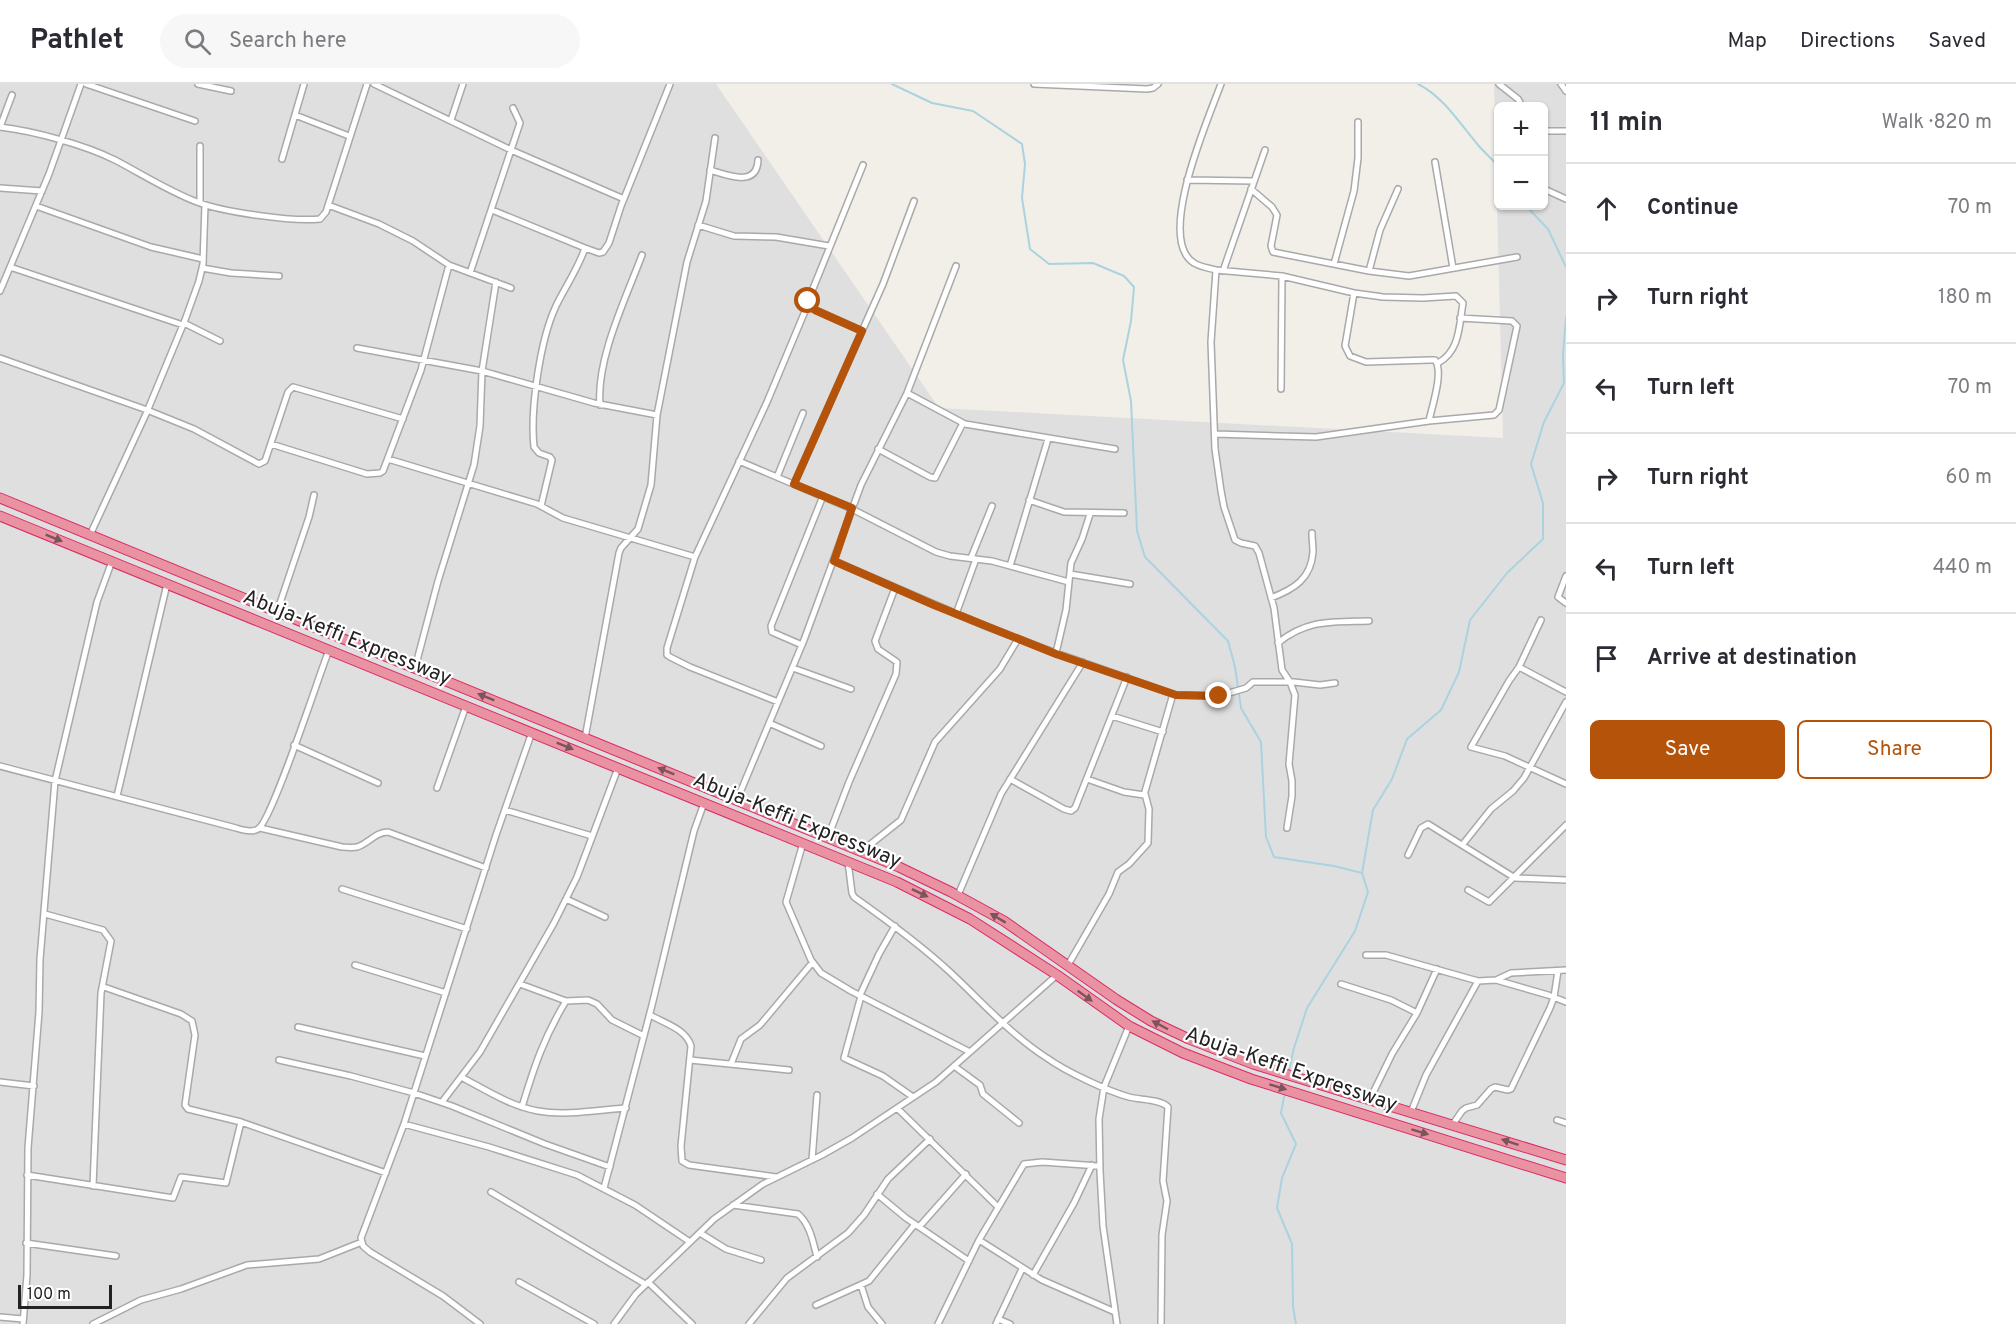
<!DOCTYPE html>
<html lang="en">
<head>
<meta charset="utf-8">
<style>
  body { margin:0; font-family:Overpass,sans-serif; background:#f7f7f7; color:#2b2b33 }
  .controls { position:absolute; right:18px; top:18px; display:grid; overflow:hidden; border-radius:9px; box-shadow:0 2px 4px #0004 }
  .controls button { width:54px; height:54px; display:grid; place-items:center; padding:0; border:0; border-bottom:2px solid #e1e1e2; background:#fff; color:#2b2b33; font:30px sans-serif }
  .scale { position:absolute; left:18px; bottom:15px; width:94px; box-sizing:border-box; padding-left:6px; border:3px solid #222; border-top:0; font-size:16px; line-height:21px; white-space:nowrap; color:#222; -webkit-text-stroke:4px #fff; paint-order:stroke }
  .stop { position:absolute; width:18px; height:18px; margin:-14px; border:4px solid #b45309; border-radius:50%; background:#fff }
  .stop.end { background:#b45309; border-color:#fff; box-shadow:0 2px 6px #0008 }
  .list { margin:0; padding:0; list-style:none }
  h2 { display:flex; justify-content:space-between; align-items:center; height:78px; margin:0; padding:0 24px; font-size:26px }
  h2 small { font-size:20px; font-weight:400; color:#7c7c81 }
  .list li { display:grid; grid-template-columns:39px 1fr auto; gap:18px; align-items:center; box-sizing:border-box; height:90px; padding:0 24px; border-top:2px solid #e1e1e2 }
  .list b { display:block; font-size:22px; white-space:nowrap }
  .list em { font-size:20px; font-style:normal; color:#7c7c81 }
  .actions { display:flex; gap:12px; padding:18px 24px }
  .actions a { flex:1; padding:14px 0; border:2px solid #b45309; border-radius:9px; text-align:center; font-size:21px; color:#b45309 }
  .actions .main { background:#b45309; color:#fff }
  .icon { flex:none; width:33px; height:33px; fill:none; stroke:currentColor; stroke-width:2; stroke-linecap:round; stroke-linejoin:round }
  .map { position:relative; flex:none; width:1566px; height:1240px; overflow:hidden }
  header { display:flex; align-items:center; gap:36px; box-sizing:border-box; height:84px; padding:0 30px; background:#fff; border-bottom:2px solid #e1e1e2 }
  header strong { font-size:28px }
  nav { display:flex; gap:33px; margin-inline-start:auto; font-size:21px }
  .search { width:420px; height:54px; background:#f7f7f7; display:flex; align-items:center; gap:15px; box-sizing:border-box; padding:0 21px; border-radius:33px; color:#7c7c81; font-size:22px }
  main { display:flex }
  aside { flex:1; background:#fff }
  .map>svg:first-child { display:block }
</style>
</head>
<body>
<header>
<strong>Pathlet</strong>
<div class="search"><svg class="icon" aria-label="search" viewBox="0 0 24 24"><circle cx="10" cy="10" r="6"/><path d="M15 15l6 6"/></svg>Search here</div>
<nav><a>Map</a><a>Directions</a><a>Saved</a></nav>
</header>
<main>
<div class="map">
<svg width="1566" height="1240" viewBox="0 0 1566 1240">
  <rect width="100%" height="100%" fill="#f2efe9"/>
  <path fill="#e0dfdf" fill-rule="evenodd" d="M 0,0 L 716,0 L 939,324 L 1503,354 L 1494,0 L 1566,0 L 1566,1240 L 0,1240 ZM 1498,22 L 1544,22 L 1544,122 L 1498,122 Z"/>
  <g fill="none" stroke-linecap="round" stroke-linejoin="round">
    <path stroke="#aad3df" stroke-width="2" d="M 892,0 L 932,19 L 973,27 L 1022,60 L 1025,80 L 1022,114 L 1030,165 L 1049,180 L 1093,179 L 1124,192 L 1134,203 L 1131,237 L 1123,276 L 1131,317 L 1137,447 L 1145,473 L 1228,557 L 1235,583 L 1241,624 L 1261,658 L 1266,753 L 1274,773 L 1334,782 L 1362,789
      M 1418,0 C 1444,13 1460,40 1478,61 C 1484,68 1492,75 1498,82
      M 1526,122 L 1548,145 L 1566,183
      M 1289,987 L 1294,964 L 1307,924 L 1355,847 L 1368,808 L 1362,789 L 1373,726 L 1392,695 L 1407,655 L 1441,626 L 1459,588 L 1470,536 L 1507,489 L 1543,455 L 1543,419 L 1531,380 L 1544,338 L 1564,299 L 1563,271 L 1566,233
      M 1285,1008 L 1281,1029 L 1296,1060 L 1282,1094 L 1277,1124 L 1292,1160 L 1293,1223 L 1296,1240"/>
    <defs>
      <path id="street" d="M 86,0 L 195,37
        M 198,0 L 231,7
        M 374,0 L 511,66 L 624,115
        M 1034,0 L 1147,5 L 1153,4 L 1158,0
        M 1221,0 C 1209,33 1155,155 1194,179 C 1200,183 1209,184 1216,186 L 1211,258 L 1215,365 L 1221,407 L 1224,423 L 1235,456 L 1241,459 L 1255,462 L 1259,469 L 1274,524 L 1282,586 L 1290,598 L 1295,611 L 1289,680 L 1292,697 L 1292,712 L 1287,744
        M 1499,0 L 1518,15 L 1522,22
        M 1561,0 L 1566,7
        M 295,31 L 349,52
        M 451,36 L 463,0
        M 0,43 C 34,47 85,61 115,76 C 142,90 168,107 197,118 C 223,128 292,138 320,135 L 326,128 L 367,0
        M 0,43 L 12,11
        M 1544,47 L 1566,47
        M 282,75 L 304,0
        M 1435,78 L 1453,184
        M 710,86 C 727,91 757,104 758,76
        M 1187,96 L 1254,97
        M 0,104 L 42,107
        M 1251,105 L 1272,123 L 1277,131 L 1271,162 L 1273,168 L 1369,187 L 1409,192 L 1517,173
        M 1544,105 L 1566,115
        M 200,119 L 200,62
        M 328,121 L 379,140 L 413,157 L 449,181 L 511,204
        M 36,122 L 151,163 L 203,175
        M 492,126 L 585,164 L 599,169 L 603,168 L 609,159 L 621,122 L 670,0
        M 698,141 L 734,152 L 776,153 L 829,162
        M 1334,180 L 1354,107 L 1358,74 L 1358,38
        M 10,183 L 183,241
        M 202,184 L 231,189 L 279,192
        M 1216,186 L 1282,192 L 1354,209 L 1383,213 L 1423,214 L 1456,212 L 1463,219 C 1459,242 1460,267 1438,279
        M 1223,187 L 1265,66
        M 1369,187 L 1380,146 L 1398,105
        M 470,189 L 520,39 L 513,24
        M 0,207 L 49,90 L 81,0
        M 184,239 L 220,257
        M 862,247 L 815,226 L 809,222 L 808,217 L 863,81
        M 357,264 L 482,287 L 594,319 L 657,331
        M 0,274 L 147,326 L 194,345 L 259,380 L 265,377 L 288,308 L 293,303 L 403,335
        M 1281,305 L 1282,192
        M 907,309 L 965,340 L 1115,365
        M 600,321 C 596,275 626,214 642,171
        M 1429,337 L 1494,331 L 1499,326 L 1517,242 L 1512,237 L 1460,234
        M 1215,350 L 1316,353 L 1429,337 C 1432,322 1444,288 1435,276 L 1430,276 L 1366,278 L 1350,272 L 1345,262 L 1354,209
        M 271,360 L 367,390 L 380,389 L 383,387 L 421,286 L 449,181
        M 878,365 L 930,393 L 935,394 L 963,339
        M 388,375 L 537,420 L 563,434 L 695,473
        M 739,377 L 852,425 L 936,468 L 950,472 L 992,477 L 1069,498
        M 777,393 L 803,329
        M 794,400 L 883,200 L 914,117
        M 1029,416 L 1064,428 L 1124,429
        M 541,422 L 552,376 L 550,373 L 539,369 L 534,363 C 530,326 540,256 556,222 C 565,203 578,185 585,164
        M 90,451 L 146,330 L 185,236 L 199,197 L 203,180 L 205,121
        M 971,474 L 992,422
        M 834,477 L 985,542 L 1056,569 L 1176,611 L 1219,612 L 1246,604 L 1253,598 L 1294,598 L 1320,601 L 1335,599
        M 1010,482 L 1048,355
        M 1070,490 L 1130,500
        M 1566,492 L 1558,513 L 1566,519
        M 1271,514 C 1294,505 1311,495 1313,468 C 1313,462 1312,455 1312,449
        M 277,528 L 309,433 L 314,411
        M 956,530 L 976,475
        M 1541,536 L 1519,583 L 1509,597 L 1471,663 L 1505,672 L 1566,700
        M 1278,559 C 1307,535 1333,538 1369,537
        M 802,561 L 772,548 L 771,542 L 823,412
        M 1056,569 L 1066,526 L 1071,479 L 1082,455 L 1090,430
        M 1519,583 L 1566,608
        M 415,584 L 438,497 L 474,381 L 480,342 L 482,287 L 496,198
        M 793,584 L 851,605
        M 778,618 L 690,583 L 670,573 L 667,571 L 667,564 L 695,473 L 767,318 L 808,220
        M 1112,632 L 1163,648
        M 769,639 L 821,662
        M 585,654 L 619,469 L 621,464 L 638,445 L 651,401 L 657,331 L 687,178 L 706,117 L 715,54
        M 294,661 L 378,699
        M 0,682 L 236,744 C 242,746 252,749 258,745 C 272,737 319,591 329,566
        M 1010,695 L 1064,725 L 1071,727 L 1075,724 L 1127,593
        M 1087,695 L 1124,708 L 1144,711 L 1173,610
        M 437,704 L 466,622
        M 117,712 L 167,500
        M 737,716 L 804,556 L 861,401 L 907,309 L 956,182
        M 505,726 L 592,752
        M 260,744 L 342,763 C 347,763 352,764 357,763 C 368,760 375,748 388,748 L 486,784
        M 828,753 L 849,698 L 896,590 L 897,578 L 878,565 L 875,557 L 895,504
        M 803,759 L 786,818 L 811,876 L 821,889 L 851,907 L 970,968
        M 1463,760 L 1491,725 L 1513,707 L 1524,694 L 1566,618
        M 862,767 L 901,736 L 935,658 L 1000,585 L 1018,555
        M 1408,771 L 1421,744 L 1428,740 L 1515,794 L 1566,796
        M 848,778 L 852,809 L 854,813 C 888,837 921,861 951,889 C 982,918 1011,951 1047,974 C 1065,987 1107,1007 1129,1013 C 1140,1016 1160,1015 1168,1023 L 1163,1097 L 1167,1117 L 1162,1151 L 1161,1240
        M 342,805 L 467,845
        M 1468,806 L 1489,818 L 1566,741
        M 958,811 L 1001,710 L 1083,578
        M 566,815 L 605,833
        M 45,830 L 103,846 L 111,857 L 101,909 L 93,1102
        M 1366,871 L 1386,871 L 1478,897 L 1496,896 L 1511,889 L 1566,886
        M 355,881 L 446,909
        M 1068,881 L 1109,810 L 1118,788 L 1129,780 L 1148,759 L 1149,725 L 1145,710
        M 1496,896 L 1548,911 L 1566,918
        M 520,900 L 566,917 L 588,916 L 597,920 L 612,936 L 644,952
        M 1341,900 L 1391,916 L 1417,929
        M 104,903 L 181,930 L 192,937 L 195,951 L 185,1021 L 188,1025 L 241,1038 L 386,1089
        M 860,911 L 879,870 L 895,842
        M 861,912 L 844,974 L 883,992 L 913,1013
        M 650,931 C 664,939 686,945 691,962 L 681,1062 L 682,1077 L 689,1081 L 776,1093
        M 298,943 L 425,972
        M 279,976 L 351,992 L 414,1009 L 452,1022 L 545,1060 L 610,1083
        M 690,976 L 789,986
        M 731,980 L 741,955 L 760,941 L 812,879
        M 954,982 L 980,1001 L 983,1010 L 1019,1039
        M 461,993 C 486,1006 510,1022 538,1027 C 566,1032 598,1026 626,1024
        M 0,998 L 34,1002
        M 1370,1015 L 1392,970 L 1417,929 L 1437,885
        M 442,1018 L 480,968 L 554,839 L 577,793 L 618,684
        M 522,1023 C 534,983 544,953 566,917
        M 897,1024 L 998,1123
        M 1411,1028 L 1426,991 L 1478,897
        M 1557,1036 L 1566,1039
        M 404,1040 L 489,1063 L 577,1091 L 635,1121 L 690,1158
        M 1453,1040 L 1462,1027 L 1466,1024 L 1477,1021 L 1491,1005 L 1495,1003 L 1508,1006 L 1511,1005 L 1550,924 L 1554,913 L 1558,887
        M 812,1076 L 817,1011
        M 27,1091 L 173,1114 L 181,1093 L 226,1099 L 241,1038
        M 604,1104 L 652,921 L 694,747 L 704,719
        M 491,1108 L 645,1200
        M 877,1110 L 906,1134 L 969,1177
        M 733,1121 L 798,1130 C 810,1140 813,1158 817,1173
        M 919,1143 L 966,1090
        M 700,1149 L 726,1165 L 761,1176
        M 979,1156 L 1042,1196 L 1115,1228
        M 26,1159 L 116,1172
        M 1033,1191 L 1074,1119 L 1092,1081
        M 519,1198 L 594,1240
        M 648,1198 L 692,1240
        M 861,1201 L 868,1223 L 882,1240
        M 816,1221 L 869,1197 L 915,1140
        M 0,1233 L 23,1235
        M 998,1235 L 1010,1240
        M 23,1240 L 27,1191 L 28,1064 L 39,928 L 40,875 L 55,697 L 97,518 L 112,477
        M 93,1240 L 141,1216 L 181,1205 L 247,1181 L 319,1175 L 362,1158
        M 480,1240 L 443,1212 L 370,1168 L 363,1162 L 361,1154 L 404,1040 L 496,751 L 532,648
        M 614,1240 L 636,1210 L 714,1135 L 763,1100 L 822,1071 L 852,1054 L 936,998 L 1057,891
        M 749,1240 L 787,1194 L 848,1149 L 864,1131 L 888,1095 L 930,1055
        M 938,1240 L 979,1156 L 1024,1080 L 1042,1078 L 1099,1082
        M 996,1240 L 1022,1185
        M 1117,1240 L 1103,1142 L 1100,1087 L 1099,1035 L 1104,1003 L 1129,942"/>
      <path id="highway" d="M 0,414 L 899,783 L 951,808 L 1004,837 L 1117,916 L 1151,937 L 1189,955 L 1253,980 L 1566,1076
        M 0,432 L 897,798 L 970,835 L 1057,891 L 1129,942 L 1183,969 L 1251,995 L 1566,1094"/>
    </defs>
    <use href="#street" stroke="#a9a9a9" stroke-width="8"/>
    <use href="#highway" stroke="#dc2a67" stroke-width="11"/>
    <use href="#street" stroke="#fff" stroke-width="5"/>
    <use href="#highway" stroke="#e892a2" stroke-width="9"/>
  </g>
  <defs><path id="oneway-solid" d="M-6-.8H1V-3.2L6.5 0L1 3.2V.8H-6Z" transform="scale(1.5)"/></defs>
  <g fill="#7b545c">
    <use href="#oneway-solid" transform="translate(54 454) rotate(22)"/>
    <use href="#oneway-solid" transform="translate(486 613) rotate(-158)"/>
    <use href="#oneway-solid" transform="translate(565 662) rotate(22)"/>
    <use href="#oneway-solid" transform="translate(666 687) rotate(-158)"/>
    <use href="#oneway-solid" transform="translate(920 809) rotate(26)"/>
    <use href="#oneway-solid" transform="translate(998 834) rotate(-149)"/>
    <use href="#oneway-solid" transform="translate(1085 912) rotate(36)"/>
    <use href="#oneway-solid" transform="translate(1160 941) rotate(-152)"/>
    <use href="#oneway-solid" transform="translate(1278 1003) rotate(17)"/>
    <use href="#oneway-solid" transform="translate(1420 1048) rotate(17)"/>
    <use href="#oneway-solid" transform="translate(1510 1058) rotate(-162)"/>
  </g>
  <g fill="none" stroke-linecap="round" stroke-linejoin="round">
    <path stroke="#b45309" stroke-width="8" d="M 808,217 L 809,222 L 815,226 L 862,247 L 794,400 L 852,424 L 834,477 L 934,521 L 1056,570 L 1176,611 L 1219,612"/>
  </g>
  <g text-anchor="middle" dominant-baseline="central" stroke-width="4.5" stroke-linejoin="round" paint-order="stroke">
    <g font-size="21" fill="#222" stroke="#fff">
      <text transform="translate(347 554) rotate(22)">Abuja-Keffi Expressway</text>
      <text transform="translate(797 737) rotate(22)">Abuja-Keffi Expressway</text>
      <text transform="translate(1291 986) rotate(19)">Abuja-Keffi Expressway</text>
    </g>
  </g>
</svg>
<div class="controls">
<button>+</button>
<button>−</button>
</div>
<div class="scale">100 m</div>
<div class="stop" style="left:808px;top:217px"></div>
<div class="stop end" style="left:1219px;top:612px"></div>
</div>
<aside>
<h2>11 min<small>Walk · 820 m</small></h2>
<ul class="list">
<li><svg class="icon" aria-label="ahead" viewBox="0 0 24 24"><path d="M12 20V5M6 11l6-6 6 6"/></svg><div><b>Continue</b></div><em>70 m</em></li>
<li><svg class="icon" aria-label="right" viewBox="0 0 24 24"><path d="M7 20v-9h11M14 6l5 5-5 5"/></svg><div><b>Turn right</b></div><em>180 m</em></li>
<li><svg class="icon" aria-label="left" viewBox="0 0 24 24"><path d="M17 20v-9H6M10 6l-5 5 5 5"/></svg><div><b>Turn left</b></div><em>70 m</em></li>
<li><svg class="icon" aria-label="right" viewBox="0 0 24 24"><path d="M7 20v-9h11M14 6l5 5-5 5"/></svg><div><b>Turn right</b></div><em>60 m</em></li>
<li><svg class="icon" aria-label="left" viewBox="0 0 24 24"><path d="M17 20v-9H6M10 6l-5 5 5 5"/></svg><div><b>Turn left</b></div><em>440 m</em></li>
<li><svg class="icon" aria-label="arrive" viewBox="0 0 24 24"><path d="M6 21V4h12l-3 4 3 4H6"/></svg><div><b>Arrive at destination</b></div></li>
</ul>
<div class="actions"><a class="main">Save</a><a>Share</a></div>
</aside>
</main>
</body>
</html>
